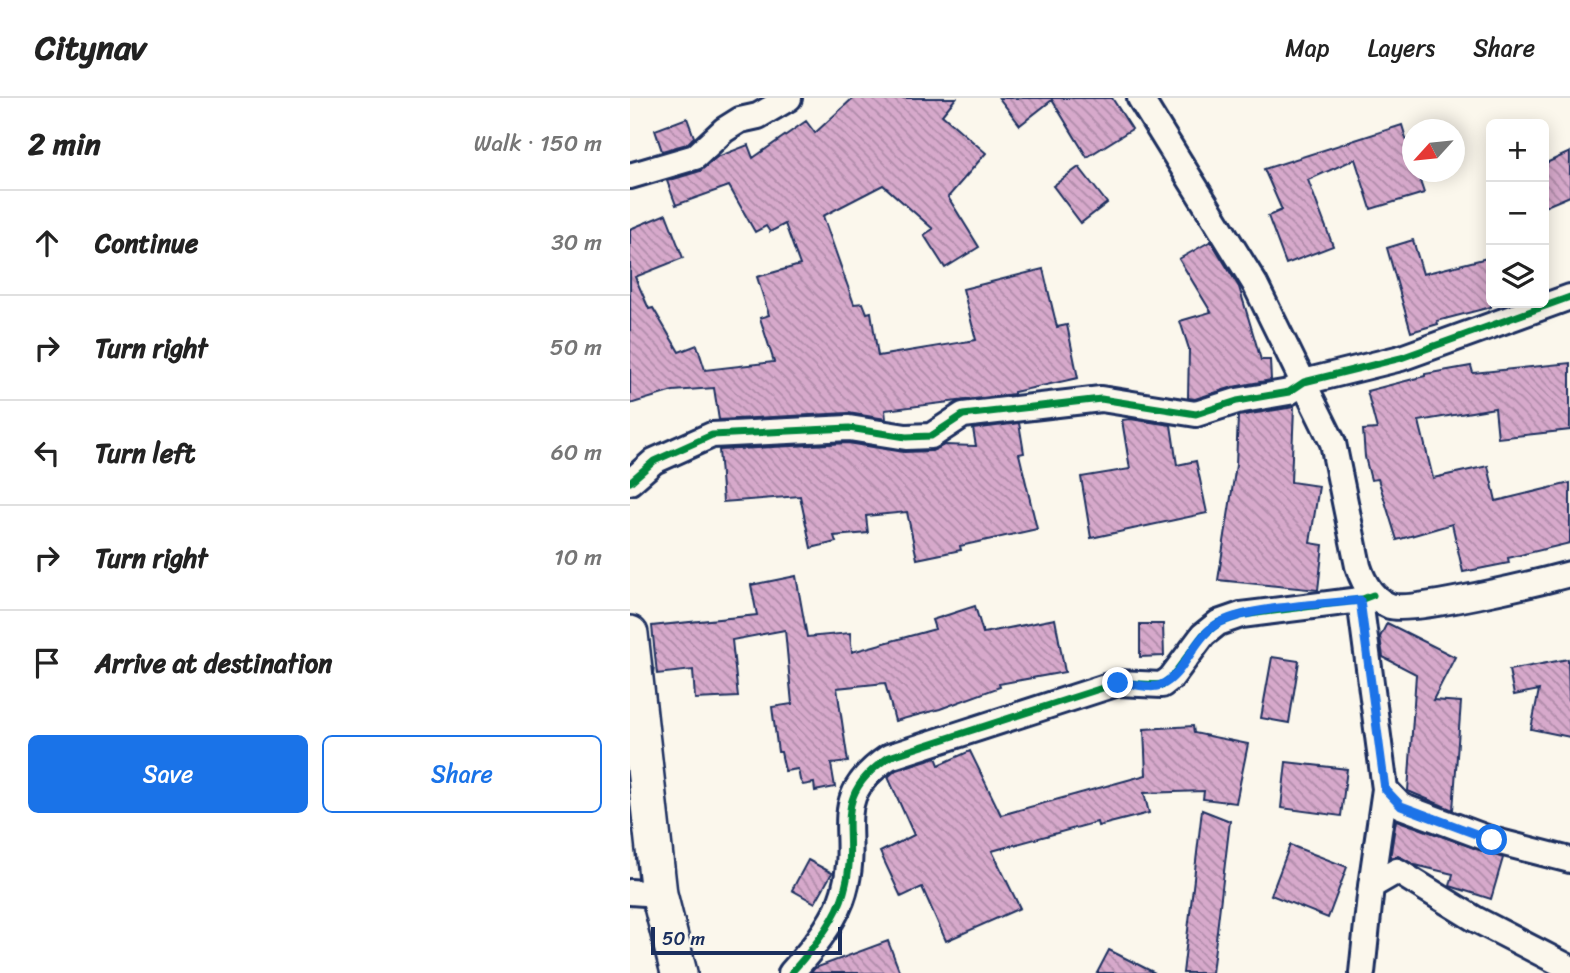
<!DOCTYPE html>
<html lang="en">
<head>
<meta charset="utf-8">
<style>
  body { margin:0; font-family:Sriracha,sans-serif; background:#f6f6f6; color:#222 }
  .controls { position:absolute; right:21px; top:21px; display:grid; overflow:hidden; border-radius:10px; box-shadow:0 4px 18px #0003 }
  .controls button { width:63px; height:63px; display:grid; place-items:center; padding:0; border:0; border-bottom:2px solid #e0e0e0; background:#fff; color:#222; font:35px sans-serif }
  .compass { position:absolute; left:772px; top:21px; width:63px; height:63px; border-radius:50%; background:#fff; box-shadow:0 4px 18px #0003; rotate:243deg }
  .scale { position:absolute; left:21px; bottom:18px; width:191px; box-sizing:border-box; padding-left:7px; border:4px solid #1b2f5e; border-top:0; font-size:19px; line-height:24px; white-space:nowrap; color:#1b2f5e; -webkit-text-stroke:5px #fbf7ec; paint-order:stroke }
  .stop { position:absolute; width:21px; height:21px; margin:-16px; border:5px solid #1a73e8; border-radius:50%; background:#fff }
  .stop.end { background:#1a73e8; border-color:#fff; box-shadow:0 2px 7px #0008 }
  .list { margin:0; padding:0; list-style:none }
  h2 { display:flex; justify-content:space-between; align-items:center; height:91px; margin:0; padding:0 28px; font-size:30px }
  h2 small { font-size:23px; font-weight:400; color:#767676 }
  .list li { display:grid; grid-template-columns:46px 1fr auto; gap:21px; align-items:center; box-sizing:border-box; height:105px; padding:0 28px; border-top:2px solid #e0e0e0 }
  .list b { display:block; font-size:26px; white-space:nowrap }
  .list em { font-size:23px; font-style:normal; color:#767676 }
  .actions { display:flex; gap:14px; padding:21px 28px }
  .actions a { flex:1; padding:16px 0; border:2px solid #1a73e8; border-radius:10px; text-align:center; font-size:24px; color:#1a73e8 }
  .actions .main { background:#1a73e8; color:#fff }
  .icon { flex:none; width:38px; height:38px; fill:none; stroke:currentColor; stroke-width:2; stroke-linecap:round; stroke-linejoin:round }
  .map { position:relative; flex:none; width:940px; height:875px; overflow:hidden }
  header { display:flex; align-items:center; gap:42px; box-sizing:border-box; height:98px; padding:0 35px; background:#fff; border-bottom:2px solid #e0e0e0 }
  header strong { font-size:33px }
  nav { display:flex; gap:38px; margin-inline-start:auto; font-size:24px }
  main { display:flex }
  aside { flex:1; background:#fff }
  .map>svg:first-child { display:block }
</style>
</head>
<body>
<header>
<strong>Citynav</strong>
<nav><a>Map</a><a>Layers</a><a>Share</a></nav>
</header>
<main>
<aside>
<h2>2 min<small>Walk · 150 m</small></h2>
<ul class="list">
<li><svg class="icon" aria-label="ahead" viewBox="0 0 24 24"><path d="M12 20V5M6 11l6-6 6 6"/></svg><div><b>Continue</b></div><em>30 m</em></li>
<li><svg class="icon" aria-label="right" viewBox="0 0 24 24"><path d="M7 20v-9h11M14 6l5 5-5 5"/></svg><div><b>Turn right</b></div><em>50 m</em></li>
<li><svg class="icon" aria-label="left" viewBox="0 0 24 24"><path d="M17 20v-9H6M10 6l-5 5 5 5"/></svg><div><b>Turn left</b></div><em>60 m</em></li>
<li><svg class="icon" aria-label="right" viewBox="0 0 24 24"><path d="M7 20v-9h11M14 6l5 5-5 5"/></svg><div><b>Turn right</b></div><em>10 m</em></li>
<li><svg class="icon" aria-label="arrive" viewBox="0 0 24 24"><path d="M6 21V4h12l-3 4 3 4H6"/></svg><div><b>Arrive at destination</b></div></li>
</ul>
<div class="actions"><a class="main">Save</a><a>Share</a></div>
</aside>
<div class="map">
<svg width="940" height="875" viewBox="0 0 940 875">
  <defs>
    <pattern id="building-back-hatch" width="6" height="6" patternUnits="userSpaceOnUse" patternTransform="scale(1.75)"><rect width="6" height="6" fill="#d7a9cb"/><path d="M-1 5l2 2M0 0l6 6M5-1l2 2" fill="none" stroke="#ae8aa8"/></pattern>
  </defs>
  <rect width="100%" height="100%" fill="#fbf7ec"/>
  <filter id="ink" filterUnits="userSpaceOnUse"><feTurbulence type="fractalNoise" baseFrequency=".0143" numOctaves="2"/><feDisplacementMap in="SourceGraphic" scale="14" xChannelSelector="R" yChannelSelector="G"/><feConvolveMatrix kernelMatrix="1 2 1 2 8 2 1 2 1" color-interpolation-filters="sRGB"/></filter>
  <g filter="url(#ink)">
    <path fill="url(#building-back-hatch)" stroke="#1b2f5e" stroke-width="2" d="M 223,0 L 326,0 L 312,17 L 356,55 L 318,99 L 349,149 L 315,170 L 294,137 L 303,131 L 253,87 L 193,118 L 224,206 L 233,205 L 237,215 L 241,214 L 248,258 L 346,242 L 333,191 L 413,171 L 427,229 L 437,227 L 448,280 L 384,294 L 384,296 L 255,312 L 256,321 L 218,315 L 89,322 L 84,290 L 43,293 L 0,306 L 0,131 L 36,116 L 53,160 L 5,179 L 19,211 L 23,210 L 49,254 L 67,247 L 75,272 L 144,264 L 130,220 L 139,217 L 127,179 L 170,167 L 155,126 L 140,134 L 136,128 L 125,134 L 99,88 L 46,107 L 37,83 L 70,73 L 87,59 L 118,47 L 123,60 L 176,23 L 185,35 Z
      M 369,0 L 482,0 L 502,31 L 457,59 L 422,2 L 390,27 Z
      M 57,20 L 64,39 L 57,46 L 32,53 L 25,32 Z
      M 772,27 L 782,60 L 782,74 L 787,74 L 794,95 L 741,111 L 725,61 L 678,82 L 703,148 L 656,166 L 638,118 L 652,112 L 634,71 Z
      M 940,54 L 940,98 L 914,109 L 914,66 Z
      M 449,69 L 477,105 L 451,125 L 423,88 Z
      M 783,142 L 793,176 L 861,159 L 861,209 L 807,223 L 808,226 L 781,234 L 757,150 Z
      M 581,143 L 609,189 L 631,262 L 640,262 L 641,282 L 603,289 L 565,301 L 558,300 L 559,251 L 550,223 L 581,214 L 549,161 Z
      M 940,265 L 940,332 L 868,340 L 865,310 L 789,323 L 803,380 L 858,368 L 866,403 L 940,385 L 940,445 L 878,460 L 879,465 L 833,474 L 822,426 L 767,442 L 748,381 L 741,382 L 735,359 L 733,332 L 747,331 L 737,293 L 795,278 L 795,276 L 841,268 L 843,275 Z
      M 664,309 L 661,384 L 689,388 L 680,445 L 693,447 L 688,492 L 588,482 L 606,367 L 608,318 Z
      M 500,321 L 541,327 L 547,367 L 566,363 L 577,415 L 461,440 L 451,379 L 500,371 L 492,322 Z
      M 389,325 L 394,355 L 389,356 L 407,431 L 330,448 L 331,452 L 287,461 L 277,414 L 236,418 L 238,435 L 204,438 L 206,444 L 181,450 L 170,398 L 93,404 L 89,352 L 218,345 L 274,354 L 302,353 L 314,347 L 346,348 L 343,331 Z
      M 166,478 L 177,539 L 220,535 L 222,554 L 305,531 L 302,522 L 345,508 L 353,535 L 425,521 L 435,574 L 369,586 L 370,589 L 310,611 L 265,623 L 255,585 L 207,590 L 218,664 L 201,666 L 205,689 L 185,693 L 184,685 L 173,687 L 170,682 L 168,671 L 155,673 L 151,654 L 148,654 L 142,609 L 162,606 L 155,532 L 102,542 L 108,599 L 65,601 L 63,572 L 27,576 L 22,528 L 127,517 L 121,487 Z
      M 757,525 L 825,559 L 803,602 L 831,604 L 823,712 L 778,693 L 786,576 L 753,559 L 750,539 Z
      M 510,526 L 533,526 L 534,558 L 510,559 Z
      M 642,559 L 669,563 L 659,625 L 631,620 Z
      M 938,561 L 940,639 L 901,631 L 909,592 L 884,597 L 879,572 Z
      M 563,628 L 564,635 L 618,646 L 606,705 L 573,701 L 574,693 L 514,695 L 519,715 L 468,728 L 467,724 L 362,753 L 390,810 L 316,843 L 292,789 L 271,799 L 250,754 L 284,737 L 258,679 L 266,672 L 306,659 L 309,667 L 340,653 L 371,717 L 516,677 L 514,631 Z
      M 656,664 L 717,671 L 711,718 L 651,710 Z
      M 572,712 L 600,723 L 582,875 L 553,875 Z
      M 766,722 L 873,760 L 861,801 L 820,788 L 823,776 L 785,767 L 768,758 L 760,760 Z
      M 660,747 L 717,769 L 698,820 L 641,797 Z
      M 178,762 L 202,775 L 185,805 L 162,792 Z
      M 258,843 L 270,875 L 181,875 L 185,870 Z
      M 479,852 L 525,875 L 467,875 Z"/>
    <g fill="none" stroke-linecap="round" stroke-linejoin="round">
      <defs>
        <path id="street" d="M 510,0 L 625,186 L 703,345 L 728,468 C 733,484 742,501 760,508 C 783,515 910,484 940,476
          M 0,78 L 65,59 L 94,32 L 110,22 L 128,18 L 159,0
          M 0,384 L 24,363 L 82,337 L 219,330 L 276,339 L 301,338 L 333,317 L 471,301 L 566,316 L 607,303 L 659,294 L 674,284 L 771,260 L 940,199
          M 730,502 L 755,691 L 771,708 L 862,742 L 940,762
          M 741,788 L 755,691
          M 0,794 L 29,796
          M 161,875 C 181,853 206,823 214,794 C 232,733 195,702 259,659 L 488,585 L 532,587 L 541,580 L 573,537 L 588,525 L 611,517 L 730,502 L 743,497
          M 732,875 L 741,788 L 767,773 L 845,821 L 940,870"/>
        <path id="secondary" d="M 0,536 L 29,796 L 49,875"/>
      </defs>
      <use href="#street" stroke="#1b2f5e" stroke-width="30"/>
      <use href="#secondary" stroke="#1b2f5e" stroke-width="40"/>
      <use href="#street" stroke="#fbf7ec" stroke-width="24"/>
      <use href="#secondary" stroke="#fbf7ec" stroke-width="35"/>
      <defs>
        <path id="cycleway" d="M 0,384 L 24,363 L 82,337 L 219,330 L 276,339 L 301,338 L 333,317 L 471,301 L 566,316 L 607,303 L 659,294 L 674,284 L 771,260 L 940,199
          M 161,875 C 181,853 206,823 214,794 C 232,733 195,702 259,659 L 488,585 L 532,587 L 541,580 L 573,537 L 588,525 L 611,517 L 730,502 L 743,497"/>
      </defs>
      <use href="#cycleway" stroke="#fbf7ec" stroke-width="11"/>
      <use href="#cycleway" stroke="#00873e" stroke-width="7"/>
    </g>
  </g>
  <g fill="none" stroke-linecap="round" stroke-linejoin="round" filter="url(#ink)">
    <path stroke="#1a73e8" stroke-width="9" d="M 488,585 C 501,584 520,592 531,587 C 555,577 564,536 591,524 C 625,508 691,507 730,502 L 755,691 L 771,708 L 862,742"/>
  </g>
</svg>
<div class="controls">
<button>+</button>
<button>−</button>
<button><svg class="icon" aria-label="layers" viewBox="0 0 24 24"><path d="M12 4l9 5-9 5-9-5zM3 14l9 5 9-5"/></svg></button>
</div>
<svg class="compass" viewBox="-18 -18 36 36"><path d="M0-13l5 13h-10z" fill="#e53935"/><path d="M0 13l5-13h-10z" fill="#767676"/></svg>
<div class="scale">50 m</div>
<div class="stop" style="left:862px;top:742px"></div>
<div class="stop end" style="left:488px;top:585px"></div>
</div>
</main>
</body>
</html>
